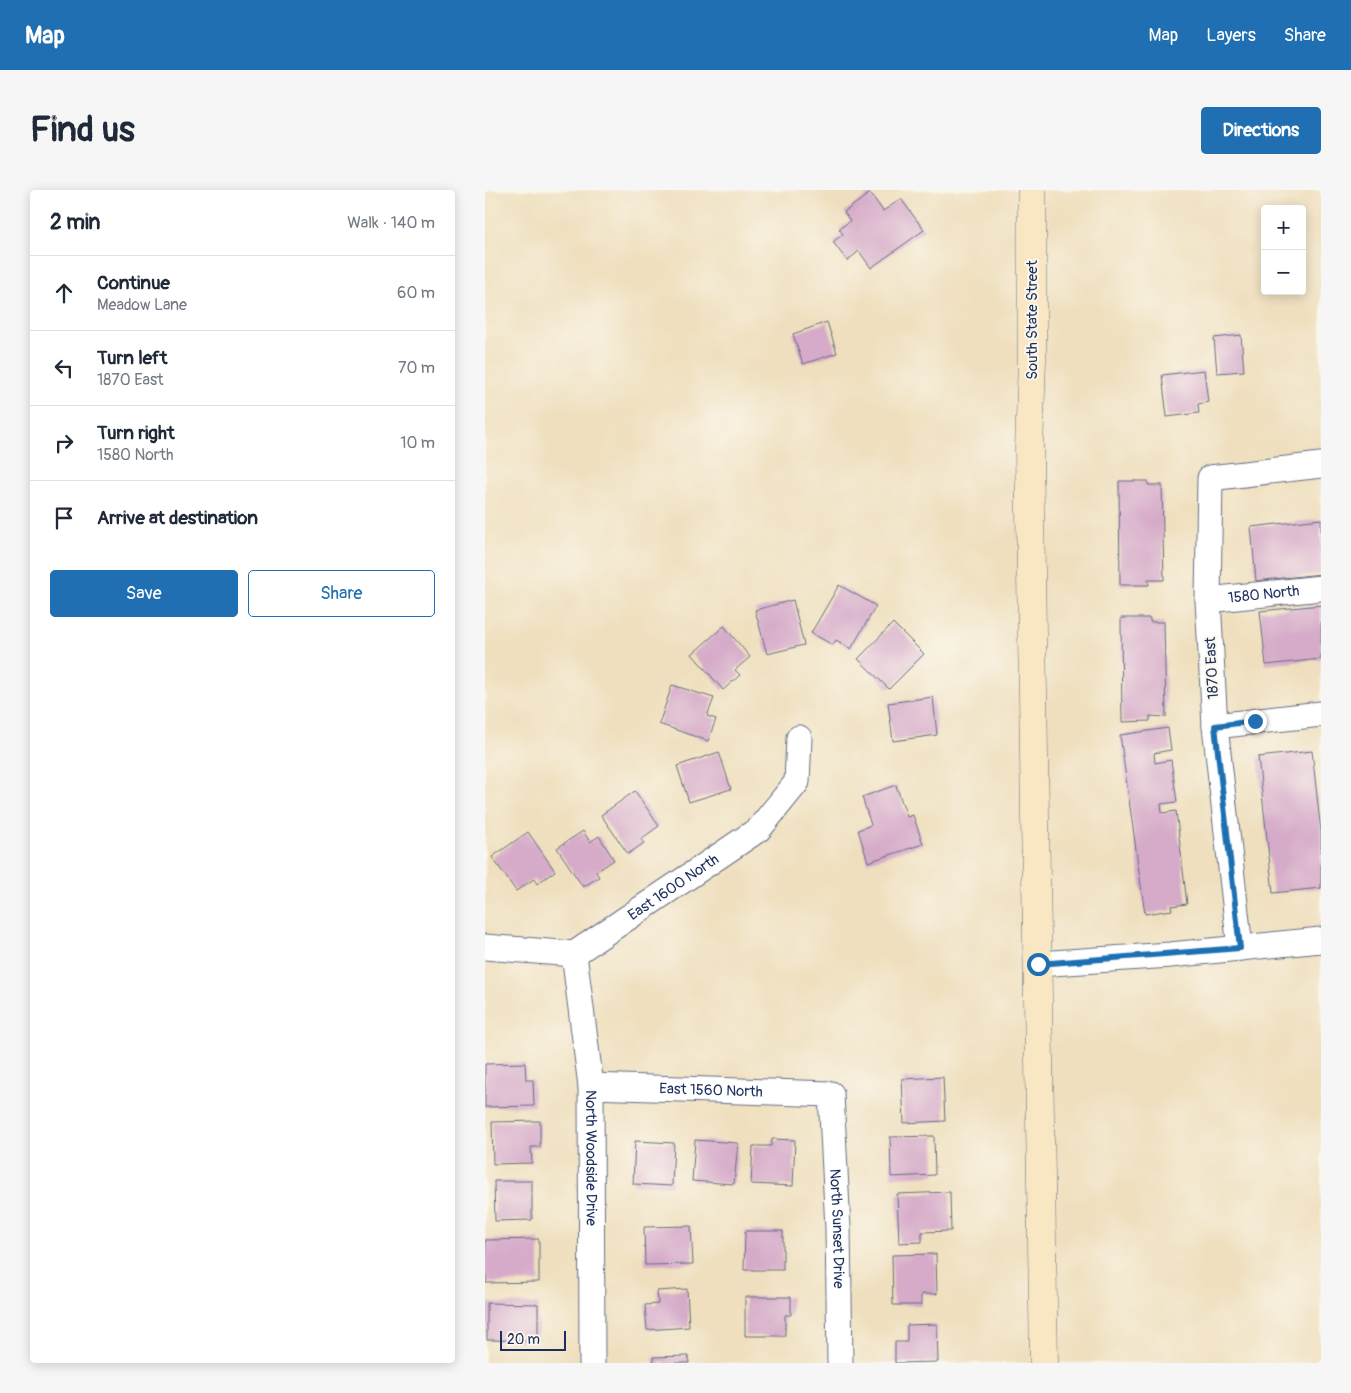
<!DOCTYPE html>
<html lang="en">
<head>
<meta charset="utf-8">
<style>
  body { margin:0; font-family:Pangolin,sans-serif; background:#f6f6f7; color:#1f2937 }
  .controls { position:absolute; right:15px; top:15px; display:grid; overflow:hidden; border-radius:5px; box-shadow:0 2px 12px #0003 }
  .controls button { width:45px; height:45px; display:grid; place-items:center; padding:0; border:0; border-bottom:1px solid #e0e1e3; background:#fff; color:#1f2937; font:25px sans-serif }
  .scale { position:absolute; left:15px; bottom:12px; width:66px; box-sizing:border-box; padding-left:5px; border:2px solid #1b2f5e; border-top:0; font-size:14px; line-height:18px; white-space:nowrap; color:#1b2f5e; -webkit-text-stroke:4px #fbf7ec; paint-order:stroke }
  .stop { position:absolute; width:15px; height:15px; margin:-11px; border:4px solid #1f6fb2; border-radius:50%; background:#fff }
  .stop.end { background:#1f6fb2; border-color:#fff; box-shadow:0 1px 5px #0008 }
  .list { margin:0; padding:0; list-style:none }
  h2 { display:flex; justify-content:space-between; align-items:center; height:65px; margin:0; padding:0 20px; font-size:21px }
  h2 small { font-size:16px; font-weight:400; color:#747a83 }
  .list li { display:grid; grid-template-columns:32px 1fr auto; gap:15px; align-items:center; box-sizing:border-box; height:75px; padding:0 20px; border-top:1px solid #e0e1e3 }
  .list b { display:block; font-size:19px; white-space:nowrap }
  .list p { margin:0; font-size:16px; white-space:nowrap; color:#747a83 }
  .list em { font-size:16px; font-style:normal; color:#747a83 }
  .actions { display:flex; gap:10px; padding:15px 20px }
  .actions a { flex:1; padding:11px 0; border:1px solid #1f6fb2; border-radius:5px; text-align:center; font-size:18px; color:#1f6fb2 }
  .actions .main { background:#1f6fb2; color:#fff }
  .icon { flex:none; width:28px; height:28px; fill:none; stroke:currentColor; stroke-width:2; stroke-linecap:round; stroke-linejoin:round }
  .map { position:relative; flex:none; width:836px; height:1173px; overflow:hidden; border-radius:5px }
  header { display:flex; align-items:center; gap:30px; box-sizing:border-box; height:70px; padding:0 25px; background:#1f6fb2; color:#fff }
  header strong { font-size:24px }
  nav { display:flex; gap:28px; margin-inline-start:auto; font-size:18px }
  .intro { display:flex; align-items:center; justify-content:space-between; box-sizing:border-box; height:120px; padding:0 30px }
  h1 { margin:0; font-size:35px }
  .button { padding:12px 22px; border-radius:5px; background:#1f6fb2; color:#fff; font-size:18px; font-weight:700 }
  main { display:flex; gap:30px; padding:0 30px }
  aside { flex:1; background:#fff; border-radius:5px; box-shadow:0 2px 12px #0003 }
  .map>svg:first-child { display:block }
</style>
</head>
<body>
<header>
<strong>Map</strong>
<nav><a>Map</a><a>Layers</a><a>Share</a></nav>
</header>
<div class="intro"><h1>Find us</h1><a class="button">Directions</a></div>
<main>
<aside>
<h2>2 min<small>Walk · 140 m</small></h2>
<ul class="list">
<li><svg class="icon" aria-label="ahead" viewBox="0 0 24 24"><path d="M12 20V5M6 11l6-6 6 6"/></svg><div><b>Continue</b><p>Meadow Lane</p></div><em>60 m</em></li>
<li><svg class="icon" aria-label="left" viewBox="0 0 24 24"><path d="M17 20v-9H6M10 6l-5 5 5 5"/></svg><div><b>Turn left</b><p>1870 East</p></div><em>70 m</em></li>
<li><svg class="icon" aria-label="right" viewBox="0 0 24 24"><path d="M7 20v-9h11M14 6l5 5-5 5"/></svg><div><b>Turn right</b><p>1580 North</p></div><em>10 m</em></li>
<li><svg class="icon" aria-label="arrive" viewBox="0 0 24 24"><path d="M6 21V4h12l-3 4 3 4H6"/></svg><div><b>Arrive at destination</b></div></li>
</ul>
<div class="actions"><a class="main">Save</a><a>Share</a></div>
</aside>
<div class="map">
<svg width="836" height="1173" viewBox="0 0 836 1173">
  <rect width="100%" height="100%" fill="#fbf7ec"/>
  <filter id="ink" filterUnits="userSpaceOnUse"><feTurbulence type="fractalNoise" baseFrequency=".02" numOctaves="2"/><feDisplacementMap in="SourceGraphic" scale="10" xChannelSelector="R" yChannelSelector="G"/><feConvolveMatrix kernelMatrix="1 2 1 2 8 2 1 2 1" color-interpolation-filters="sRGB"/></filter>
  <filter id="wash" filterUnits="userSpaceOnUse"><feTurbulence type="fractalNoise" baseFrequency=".0096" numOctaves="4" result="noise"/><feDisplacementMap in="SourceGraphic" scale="20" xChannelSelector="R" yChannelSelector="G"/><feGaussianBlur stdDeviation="1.12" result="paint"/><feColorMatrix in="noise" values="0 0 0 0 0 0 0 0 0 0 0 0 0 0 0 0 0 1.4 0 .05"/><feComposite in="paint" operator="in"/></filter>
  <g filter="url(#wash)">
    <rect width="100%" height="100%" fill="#efdfbe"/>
    <g id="blocks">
      <path fill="#d6abc9" d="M 385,3 L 398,21 L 416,9 L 439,40 L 386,78 L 374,61 L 362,71 L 348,52 L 358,44 L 354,39 L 365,31 L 359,22 Z
        M 342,132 L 352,163 L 318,174 L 308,144 Z
        M 756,145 L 759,181 L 732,183 L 729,148 Z
        M 719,180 L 723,212 L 713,214 L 714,223 L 682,227 L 677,185 Z
        M 634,291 L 663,291 L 663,295 L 677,295 L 679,390 L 663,390 L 664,395 L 635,395 Z
        M 836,329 L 836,384 L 771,391 L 766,337 Z
        M 354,395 L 391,416 L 366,459 L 351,450 L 348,455 L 326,443 Z
        M 308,410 L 319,455 L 282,464 L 270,420 Z
        M 836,415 L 836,469 L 781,475 L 775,421 Z
        M 636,428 L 665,428 L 665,432 L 679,432 L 681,527 L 665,526 L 665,531 L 637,532 Z
        M 408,433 L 439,464 L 404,499 L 373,469 Z
        M 239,436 L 265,467 L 250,480 L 255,485 L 238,500 L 207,464 Z
        M 187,495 L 229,508 L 222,526 L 231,529 L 223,551 L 174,534 Z
        M 448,507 L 452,545 L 408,551 L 403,513 Z
        M 683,538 L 686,560 L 669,563 L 670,573 L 686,570 L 692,612 L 676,614 L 677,623 L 691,621 L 702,714 L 686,716 L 687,720 L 660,724 L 635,545 Z
        M 827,561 L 836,642 L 836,698 L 788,703 L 773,567 Z
        M 234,562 L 246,599 L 204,612 L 192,576 Z
        M 411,595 L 422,627 L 428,625 L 438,654 L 383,672 L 373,640 L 386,635 L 377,607 Z
        M 150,601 L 174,636 L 156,649 L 159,653 L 143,664 L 116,625 Z
        M 98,641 L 105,652 L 114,646 L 129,670 L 111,682 L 114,687 L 98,697 L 72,658 Z
        M 43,642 L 70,681 L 52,694 L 49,689 L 31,701 L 7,667 Z
        M 40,873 L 41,890 L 48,890 L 49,916 L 0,917 L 0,874 Z
        M 458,887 L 460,931 L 419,933 L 417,889 Z
        M 55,931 L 55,957 L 46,957 L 47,973 L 8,974 L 7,932 Z
        M 449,946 L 450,985 L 406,987 L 405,947 Z
        M 287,949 L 310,950 L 308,996 L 266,994 L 268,956 L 286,956 Z
        M 210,950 L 253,953 L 249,994 L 207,991 Z
        M 150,951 L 189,953 L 187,996 L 148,994 Z
        M 9,991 L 47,991 L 47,1030 L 10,1031 Z
        M 465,1002 L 466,1041 L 437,1042 L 437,1052 L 414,1053 L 412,1004 Z
        M 206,1036 L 208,1074 L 160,1075 L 159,1037 Z
        M 260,1041 L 298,1041 L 298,1080 L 259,1080 Z
        M 54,1049 L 54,1092 L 1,1093 L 0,1050 Z
        M 451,1064 L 452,1104 L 436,1104 L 436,1115 L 408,1115 L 407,1065 Z
        M 202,1099 L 204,1137 L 162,1140 L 160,1115 L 173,1114 L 172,1101 Z
        M 260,1107 L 306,1107 L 306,1125 L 300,1125 L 300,1146 L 260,1146 Z
        M 2,1113 L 53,1114 L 53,1151 L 2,1150 Z
        M 452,1134 L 453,1172 L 410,1173 L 410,1152 L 422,1152 L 422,1135 Z
        M 203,1166 L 204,1173 L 169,1173 L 168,1167 Z"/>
    </g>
  </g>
  <g filter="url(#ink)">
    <use href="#blocks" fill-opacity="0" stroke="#656d80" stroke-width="1"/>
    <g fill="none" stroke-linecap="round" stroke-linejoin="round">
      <defs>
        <g id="minor">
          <path id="s1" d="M 723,410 L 836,398"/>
          <path d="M 730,536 L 836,524"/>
          <path id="s2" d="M 0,757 L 89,764 L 274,639 L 312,592 L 314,548"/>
          <path d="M 755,758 L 730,536 L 723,410 L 725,288 L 836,275"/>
          <path id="s3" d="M 89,764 L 106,896 L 107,1173"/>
          <path d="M 553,774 L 685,765 L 836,750"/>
          <path id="s4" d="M 106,896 L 346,904 L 353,1038 L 355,1173"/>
        </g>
        <path id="secondary" d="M 547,0 L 547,169 L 544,260 L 559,1173"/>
      </defs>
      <use href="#minor" stroke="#656d80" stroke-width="27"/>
      <use href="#secondary" stroke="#656d80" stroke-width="29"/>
      <use href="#minor" stroke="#fff" stroke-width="25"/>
      <use href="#secondary" stroke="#f9e7c3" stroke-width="28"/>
    </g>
  </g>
  <g fill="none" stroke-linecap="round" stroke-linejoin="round" filter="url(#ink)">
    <path stroke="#1f6fb2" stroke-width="6" d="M 553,774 L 755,758 L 730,536 L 770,531"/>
  </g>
  <g text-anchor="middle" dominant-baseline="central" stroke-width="4" stroke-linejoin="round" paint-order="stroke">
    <g font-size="15" fill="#1b2f5e" stroke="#fbf7ec">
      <text transform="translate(547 130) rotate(-90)">South State Street</text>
      <text stroke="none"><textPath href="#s1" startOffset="56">1580 North</textPath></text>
      <text transform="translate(727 478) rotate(-93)">1870 East</text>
      <text stroke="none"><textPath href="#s2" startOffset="209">East 1600 North</textPath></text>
      <text stroke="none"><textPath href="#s4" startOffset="120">East 1560 North</textPath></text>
      <text stroke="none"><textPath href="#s3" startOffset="205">North Woodside Drive</textPath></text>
      <text stroke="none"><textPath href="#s4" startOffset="375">North Sunset Drive</textPath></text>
    </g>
  </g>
</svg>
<div class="controls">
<button>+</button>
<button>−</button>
</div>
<div class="scale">20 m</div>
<div class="stop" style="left:553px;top:774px"></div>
<div class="stop end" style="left:770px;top:531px"></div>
</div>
</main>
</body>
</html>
